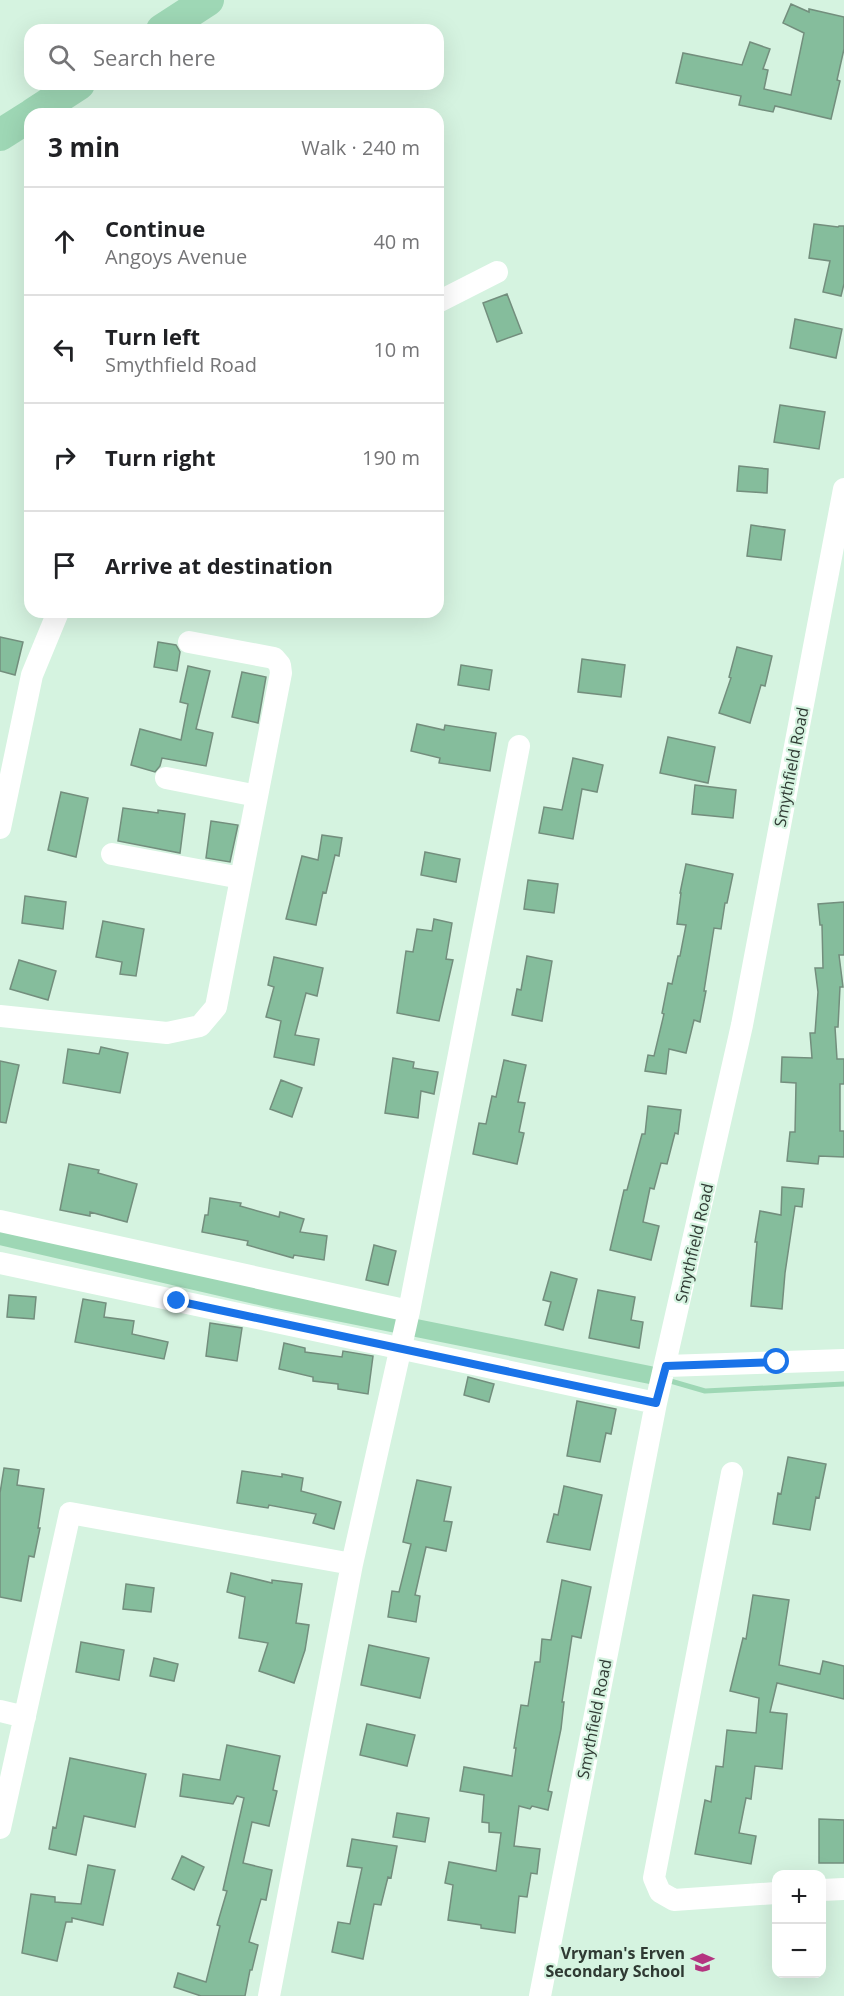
<!DOCTYPE html>
<html lang="en">
<head>
<meta charset="utf-8">
<style>
  body { margin:0; font-family:"Open Sans",sans-serif; background:#f6f6f6; color:#202124 }
  .controls { position:absolute; right:18px; bottom:18px; display:grid; overflow:hidden; border-radius:12px; box-shadow:0 6px 24px #0002 }
  .controls button { width:54px; height:54px; display:grid; place-items:center; padding:0; border:0; border-bottom:2px solid #e0e0e0; background:#fff; color:#202124; font:30px sans-serif }
  .stop { position:absolute; width:18px; height:18px; margin:-14px; border:4px solid #1a73e8; border-radius:50%; background:#fff }
  .stop.end { background:#1a73e8; border-color:#fff; box-shadow:0 2px 6px #0008 }
  .list { margin:0; padding:0; list-style:none }
  h2 { display:flex; justify-content:space-between; align-items:center; height:78px; margin:0; padding:0 24px; font-size:26px }
  h2 small { font-size:20px; font-weight:400; color:#757577 }
  .list li { display:grid; grid-template-columns:39px 1fr auto; gap:18px; align-items:center; box-sizing:border-box; height:108px; padding:0 24px; border-top:2px solid #e0e0e0 }
  .list b { display:block; font-size:22px; white-space:nowrap }
  .list p { margin:0; font-size:20px; white-space:nowrap; color:#757577 }
  .list em { font-size:20px; font-style:normal; color:#757577 }
  .icon { flex:none; width:33px; height:33px; fill:none; stroke:currentColor; stroke-width:2; stroke-linecap:round; stroke-linejoin:round }
  .map { position:relative; flex:none; width:844px; height:1996px; overflow:hidden }
  .search { position:absolute; background:#fff; box-shadow:0 6px 24px #0002; left:24px; top:24px; width:420px; height:66px; display:flex; align-items:center; gap:15px; box-sizing:border-box; padding:0 21px; border-radius:18px; color:#757577; font-size:22px }
  .panel { position:absolute; background:#fff; box-shadow:0 6px 24px #0002; left:24px; top:108px; width:420px; height:510px; border-radius:18px }
  .map>svg:first-child { display:block }
</style>
</head>
<body>
<div class="map">
<svg width="844" height="1996" viewBox="0 0 844 1996">
  <rect width="100%" height="100%" fill="#d5f3e0"/>
  <g fill="none" stroke-linecap="round" stroke-linejoin="round">
    <path stroke="#9ed7b5" stroke-width="5" d="M 667,1380 L 705,1391 L 844,1384"/>
    <path stroke="#9ed7b5" stroke-width="18" d="M 0,1236 L 277,1300 L 650,1375"/>
    <path stroke="#9ed7b5" stroke-width="32" d="M 162,30 L 208,0
      M 33,114 L 79,84
      M 0,135 L 30,116"/>
  </g>
  <path fill="#85bd9c" stroke="#738e7d" stroke-width="1.5" d="M 791,4 L 809,12 L 809,9 L 844,17 L 844,49 L 837,80 L 840,81 L 831,119 L 775,106 L 773,112 L 739,105 L 741,96 L 676,83 L 683,53 L 742,65 L 750,42 L 770,49 L 763,69 L 768,70 L 764,89 L 791,95 L 804,33 L 783,23 Z
    M 814,224 L 838,227 L 839,226 L 844,226 L 844,284 L 841,296 L 823,292 L 830,261 L 809,258 Z
    M 507,294 L 522,333 L 497,342 L 483,303 Z
    M 795,319 L 842,329 L 836,358 L 790,348 Z
    M 780,405 L 825,412 L 819,449 L 774,442 Z
    M 739,466 L 768,469 L 767,493 L 737,491 Z
    M 751,525 L 785,530 L 781,560 L 747,556 Z
    M 0,637 L 23,642 L 15,675 L 0,671 Z
    M 158,642 L 176,645 L 180,652 L 177,671 L 154,667 Z
    M 737,647 L 772,656 L 765,686 L 761,685 L 750,723 L 719,713 L 731,678 L 729,677 Z
    M 582,659 L 625,665 L 621,697 L 578,692 Z
    M 461,665 L 492,670 L 489,690 L 458,685 Z
    M 188,666 L 210,671 L 196,729 L 213,733 L 206,766 L 162,758 L 160,766 L 155,772 L 131,765 L 140,729 L 181,740 L 188,704 L 180,702 Z
    M 242,672 L 266,677 L 258,723 L 232,717 Z
    M 417,724 L 444,730 L 445,725 L 496,733 L 490,771 L 439,763 L 440,758 L 411,751 Z
    M 668,737 L 715,747 L 708,783 L 660,773 Z
    M 573,758 L 603,765 L 597,792 L 582,789 L 573,839 L 539,833 L 544,807 L 562,810 Z
    M 695,785 L 736,790 L 733,818 L 692,814 Z
    M 61,792 L 88,798 L 76,857 L 48,850 Z
    M 123,808 L 158,813 L 158,810 L 185,814 L 180,853 L 118,841 Z
    M 211,821 L 238,825 L 230,862 L 206,858 Z
    M 322,835 L 342,838 L 339,856 L 335,855 L 326,893 L 323,892 L 316,925 L 286,919 L 302,856 L 318,860 Z
    M 425,852 L 460,859 L 456,882 L 421,875 Z
    M 686,864 L 733,874 L 727,903 L 725,903 L 721,929 L 714,928 L 704,991 L 706,991 L 700,1022 L 694,1020 L 686,1053 L 669,1049 L 666,1074 L 645,1071 L 648,1055 L 654,1056 L 664,1014 L 662,1013 L 668,983 L 672,984 L 678,956 L 680,956 L 686,925 L 677,924 L 681,893 L 680,893 Z
    M 528,880 L 558,884 L 554,913 L 524,909 Z
    M 25,896 L 66,902 L 63,929 L 22,923 Z
    M 844,902 L 844,955 L 839,955 L 843,987 L 840,987 L 838,1027 L 835,1027 L 837,1059 L 844,1059 L 844,1084 L 840,1084 L 840,1131 L 844,1131 L 844,1157 L 819,1156 L 818,1164 L 787,1161 L 790,1132 L 795,1132 L 796,1083 L 781,1082 L 782,1057 L 812,1058 L 810,1033 L 815,1033 L 818,992 L 815,968 L 823,968 L 822,925 L 820,925 L 818,904 Z
    M 434,919 L 452,923 L 446,959 L 453,960 L 439,1021 L 397,1013 L 406,951 L 413,952 L 417,929 L 432,931 Z
    M 103,921 L 144,929 L 136,976 L 120,974 L 122,962 L 96,957 Z
    M 527,956 L 552,961 L 542,1021 L 512,1015 L 517,989 L 521,990 Z
    M 274,957 L 323,968 L 317,996 L 306,993 L 295,1035 L 319,1039 L 314,1065 L 274,1057 L 281,1021 L 266,1017 L 274,987 L 268,985 Z
    M 19,960 L 56,971 L 48,1000 L 10,989 Z
    M 101,1047 L 128,1053 L 120,1093 L 63,1083 L 68,1049 L 99,1054 Z
    M 393,1058 L 414,1062 L 413,1068 L 438,1072 L 434,1094 L 421,1091 L 418,1118 L 385,1113 Z
    M 504,1060 L 526,1065 L 518,1102 L 525,1103 L 519,1132 L 524,1133 L 517,1164 L 473,1154 L 479,1123 L 486,1124 L 492,1096 L 496,1097 Z
    M 0,1061 L 19,1065 L 6,1123 L 0,1122 Z
    M 281,1080 L 302,1088 L 292,1117 L 270,1109 Z
    M 648,1106 L 681,1110 L 678,1134 L 675,1133 L 667,1164 L 661,1163 L 654,1189 L 650,1188 L 643,1222 L 659,1226 L 651,1260 L 610,1250 L 624,1190 L 627,1190 L 642,1134 L 645,1134 Z
    M 69,1164 L 99,1170 L 98,1173 L 137,1184 L 127,1222 L 90,1212 L 90,1216 L 60,1210 Z
    M 782,1187 L 804,1189 L 802,1207 L 795,1206 L 785,1273 L 782,1309 L 751,1306 L 757,1242 L 755,1242 L 760,1211 L 781,1215 Z
    M 210,1198 L 241,1203 L 240,1206 L 279,1217 L 280,1212 L 304,1219 L 300,1232 L 327,1236 L 324,1260 L 294,1255 L 293,1258 L 247,1245 L 248,1241 L 202,1232 L 205,1215 L 208,1215 Z
    M 374,1245 L 396,1251 L 388,1285 L 366,1280 Z
    M 551,1272 L 577,1279 L 563,1330 L 545,1325 L 551,1302 L 543,1300 Z
    M 598,1290 L 635,1297 L 631,1320 L 643,1322 L 639,1348 L 589,1338 Z
    M 9,1295 L 36,1297 L 34,1319 L 7,1317 Z
    M 83,1299 L 106,1303 L 104,1317 L 134,1321 L 132,1334 L 168,1342 L 164,1359 L 75,1342 Z
    M 210,1323 L 242,1328 L 237,1361 L 206,1356 Z
    M 284,1343 L 305,1348 L 305,1352 L 342,1357 L 343,1351 L 373,1356 L 368,1394 L 338,1389 L 338,1384 L 313,1381 L 313,1377 L 279,1369 Z
    M 468,1377 L 494,1384 L 489,1402 L 464,1395 Z
    M 577,1401 L 616,1409 L 611,1434 L 606,1433 L 600,1462 L 567,1456 Z
    M 788,1457 L 826,1464 L 819,1498 L 816,1497 L 810,1530 L 773,1524 L 778,1493 L 781,1494 Z
    M 4,1468 L 19,1470 L 17,1485 L 44,1489 L 38,1528 L 40,1528 L 34,1557 L 29,1556 L 21,1601 L 0,1597 L 0,1493 Z
    M 242,1471 L 282,1477 L 282,1474 L 303,1478 L 301,1491 L 341,1502 L 334,1529 L 313,1523 L 316,1514 L 269,1505 L 268,1508 L 237,1503 Z
    M 417,1480 L 451,1487 L 444,1521 L 452,1522 L 446,1551 L 426,1547 L 415,1595 L 420,1596 L 416,1622 L 388,1617 L 392,1591 L 399,1592 L 411,1544 L 403,1542 Z
    M 564,1486 L 602,1495 L 590,1550 L 547,1542 L 554,1514 L 558,1515 Z
    M 231,1573 L 272,1583 L 272,1580 L 302,1584 L 296,1623 L 309,1625 L 305,1650 L 294,1683 L 259,1671 L 268,1643 L 239,1638 L 245,1597 L 227,1592 Z
    M 562,1580 L 591,1587 L 581,1638 L 572,1636 L 562,1702 L 564,1702 L 561,1729 L 548,1791 L 552,1792 L 548,1810 L 532,1806 L 530,1809 L 519,1806 L 514,1846 L 540,1849 L 537,1874 L 531,1873 L 527,1897 L 519,1896 L 515,1933 L 481,1928 L 481,1925 L 448,1920 L 453,1885 L 445,1883 L 449,1862 L 496,1871 L 501,1833 L 489,1832 L 489,1823 L 482,1822 L 484,1795 L 460,1791 L 464,1767 L 512,1776 L 516,1748 L 514,1748 L 521,1705 L 528,1706 L 535,1662 L 540,1662 L 542,1639 L 551,1640 Z
    M 126,1584 L 154,1588 L 151,1612 L 123,1609 Z
    M 753,1595 L 789,1600 L 779,1665 L 820,1674 L 823,1661 L 844,1666 L 844,1699 L 777,1683 L 770,1712 L 787,1714 L 782,1769 L 755,1766 L 751,1799 L 746,1798 L 739,1833 L 756,1836 L 751,1864 L 695,1854 L 705,1800 L 711,1802 L 716,1766 L 723,1767 L 727,1730 L 756,1733 L 759,1698 L 730,1691 L 743,1638 L 746,1639 Z
    M 81,1642 L 124,1650 L 119,1680 L 76,1672 Z
    M 369,1645 L 429,1658 L 420,1698 L 361,1685 Z
    M 154,1658 L 178,1664 L 174,1681 L 150,1676 Z
    M 367,1724 L 415,1735 L 407,1766 L 360,1755 Z
    M 227,1745 L 280,1756 L 273,1790 L 277,1791 L 269,1826 L 252,1822 L 243,1863 L 272,1870 L 266,1900 L 261,1899 L 249,1942 L 258,1945 L 252,1970 L 250,1970 L 245,1996 L 201,1996 L 174,1987 L 178,1973 L 206,1982 L 220,1926 L 217,1925 L 227,1891 L 223,1890 L 244,1798 L 237,1796 L 233,1804 L 180,1796 L 183,1774 L 220,1780 Z
    M 70,1758 L 146,1774 L 135,1827 L 84,1816 L 76,1855 L 49,1849 L 53,1827 L 56,1828 Z
    M 397,1813 L 429,1818 L 425,1842 L 393,1837 Z
    M 819,1819 L 844,1820 L 844,1863 L 819,1863 Z
    M 352,1839 L 397,1846 L 391,1878 L 388,1877 L 381,1905 L 374,1904 L 363,1959 L 332,1952 L 338,1922 L 350,1924 L 362,1868 L 347,1866 Z
    M 182,1856 L 204,1867 L 194,1890 L 172,1879 Z
    M 88,1865 L 115,1870 L 103,1925 L 72,1918 L 72,1922 L 66,1922 L 57,1961 L 22,1953 L 31,1894 L 55,1897 L 55,1902 L 81,1904 Z"/>
  <g fill="none" stroke-linecap="round" stroke-linejoin="round">
    <path stroke="#fff" stroke-width="22" d="M 438,302 L 497,272
      M 166,778 L 257,796
      M 0,828 L 32,675 L 58,612
      M 112,854 L 241,878
      M 0,1016 L 167,1033 L 200,1026 L 216,1007 L 281,673 L 280,665 L 274,658 L 189,642
      M 0,1221 L 409,1311
      M 0,1263 L 656,1403
      M 666,1366 L 844,1360
      M 732,1473 L 654,1878 L 660,1892 L 674,1900 L 776,1893
      M 0,1711 L 25,1717
      M 0,1828 L 70,1513 L 352,1564
      M 822,1890 L 844,1889
      M 269,1996 L 352,1564 L 409,1311 L 519,746
      M 540,1996 L 656,1403 L 742,1025 L 844,489"/>
  </g>
  <g fill="none" stroke-linecap="round" stroke-linejoin="round">
    <path stroke="#1a73e8" stroke-width="8" d="M 177,1301 L 656,1403 L 666,1366 L 777,1362"/>
  </g>
  <defs>
    <symbol id="school-bare" viewBox="-9 -9 18 18"><path d="M0-5L7-2L0 1L-7-2ZM-4 1L0 2.5L4 1V4Q0 6-4 4Z" fill="#b43480" stroke="#d5f3e0" stroke-width="2.5" paint-order="stroke"/></symbol>
  </defs>
  <g fill-rule="evenodd">
    <use href="#school-bare" x="686" y="1946" width="33" height="33"/>
  </g>
  <g text-anchor="middle" dominant-baseline="central" stroke-width="4.5" stroke-linejoin="round" paint-order="stroke">
    <g font-size="16" fill="#2f3a33" stroke="#d5f3e0">
      <text transform="translate(791 767) rotate(-79)">Smythfield Road</text>
      <text transform="translate(694 1243) rotate(-77)">Smythfield Road</text>
      <text transform="translate(594 1719) rotate(-79)">Smythfield Road</text>
    </g>
    <g font-size="16" font-weight="bold" fill="#2f3a33" stroke="#d5f3e0" text-anchor="end">
      <text x="685" y="1953">Vryman's Erven<tspan x="685" dy="18">Secondary School</tspan></text>
    </g>
  </g>
</svg>
<div class="controls">
<button>+</button>
<button>−</button>
</div>
<div class="stop" style="left:777px;top:1362px"></div>
<div class="stop end" style="left:177px;top:1301px"></div>
<div class="search"><svg class="icon" aria-label="search" viewBox="0 0 24 24"><circle cx="10" cy="10" r="6"/><path d="M15 15l6 6"/></svg>Search here</div>
<section class="panel">
<h2>3 min<small>Walk · 240 m</small></h2>
<ul class="list">
<li><svg class="icon" aria-label="ahead" viewBox="0 0 24 24"><path d="M12 20V5M6 11l6-6 6 6"/></svg><div><b>Continue</b><p>Angoys Avenue</p></div><em>40 m</em></li>
<li><svg class="icon" aria-label="left" viewBox="0 0 24 24"><path d="M17 20v-9H6M10 6l-5 5 5 5"/></svg><div><b>Turn left</b><p>Smythfield Road</p></div><em>10 m</em></li>
<li><svg class="icon" aria-label="right" viewBox="0 0 24 24"><path d="M7 20v-9h11M14 6l5 5-5 5"/></svg><div><b>Turn right</b></div><em>190 m</em></li>
<li><svg class="icon" aria-label="arrive" viewBox="0 0 24 24"><path d="M6 21V4h12l-3 4 3 4H6"/></svg><div><b>Arrive at destination</b></div></li>
</ul>
</section>
</div>
</body>
</html>
